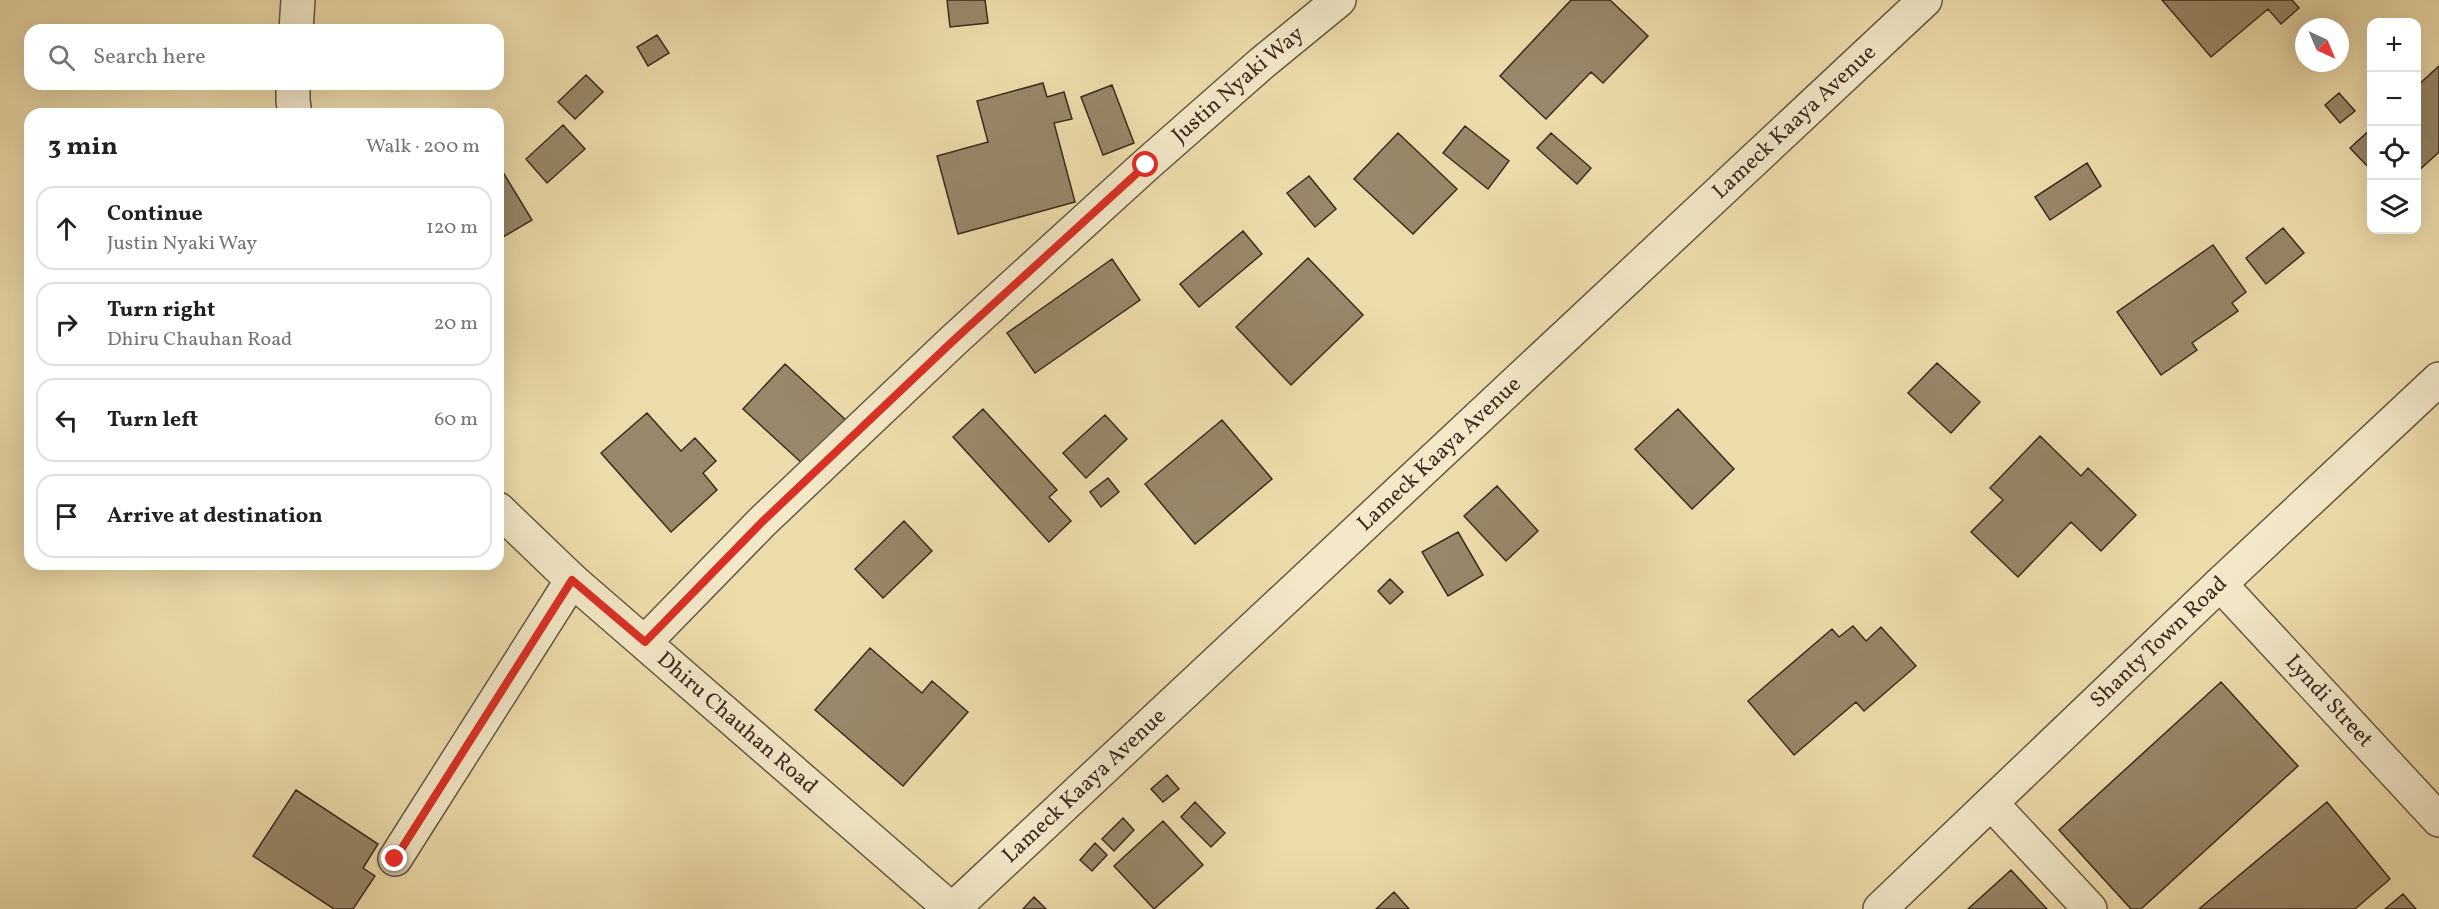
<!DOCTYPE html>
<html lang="en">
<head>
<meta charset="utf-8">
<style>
  body { margin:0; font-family:Vollkorn,serif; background:#f6f6f6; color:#202124 }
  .controls { position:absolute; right:18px; top:18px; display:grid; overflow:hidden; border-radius:12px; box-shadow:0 6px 24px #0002 }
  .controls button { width:54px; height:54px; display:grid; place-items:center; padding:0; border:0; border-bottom:2px solid #e0e0e0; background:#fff; color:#202124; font:30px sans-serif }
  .compass { position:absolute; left:2295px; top:18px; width:54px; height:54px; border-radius:50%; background:#fff; box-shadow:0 6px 24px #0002; rotate:136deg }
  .stop { position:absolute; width:18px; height:18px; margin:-14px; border:4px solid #d93025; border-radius:50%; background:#fff }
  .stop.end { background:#d93025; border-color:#fff; box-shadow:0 2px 6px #0008 }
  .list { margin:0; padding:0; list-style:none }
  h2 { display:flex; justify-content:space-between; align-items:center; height:78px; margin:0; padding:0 24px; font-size:26px }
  h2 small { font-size:20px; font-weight:400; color:#757577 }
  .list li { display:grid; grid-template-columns:39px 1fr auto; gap:18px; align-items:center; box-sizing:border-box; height:84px; margin:0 12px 12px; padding:0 12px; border:2px solid #e0e0e0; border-radius:18px }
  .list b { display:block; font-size:22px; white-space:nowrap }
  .list p { margin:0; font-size:20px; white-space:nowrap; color:#757577 }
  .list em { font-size:20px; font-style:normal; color:#757577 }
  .icon { flex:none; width:33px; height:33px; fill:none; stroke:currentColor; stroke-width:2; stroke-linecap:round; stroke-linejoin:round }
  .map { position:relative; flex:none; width:2439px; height:909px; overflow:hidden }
  .search { position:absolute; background:#fff; box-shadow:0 6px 24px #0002; left:24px; top:24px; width:480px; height:66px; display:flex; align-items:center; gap:15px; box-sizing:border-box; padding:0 21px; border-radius:18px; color:#757577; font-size:22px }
  .panel { position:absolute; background:#fff; box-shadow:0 6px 24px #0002; left:24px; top:108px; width:480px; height:462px; border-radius:18px }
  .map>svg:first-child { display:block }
</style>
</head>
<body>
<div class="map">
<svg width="2439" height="909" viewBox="0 0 2439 909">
  <rect width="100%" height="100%" fill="#eddcab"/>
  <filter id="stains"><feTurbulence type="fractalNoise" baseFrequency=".00333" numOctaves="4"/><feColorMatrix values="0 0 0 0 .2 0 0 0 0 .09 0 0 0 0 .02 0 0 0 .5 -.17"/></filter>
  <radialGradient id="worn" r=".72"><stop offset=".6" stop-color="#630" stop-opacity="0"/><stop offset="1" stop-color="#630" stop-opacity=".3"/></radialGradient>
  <path fill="#988768" stroke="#3b2b1f" stroke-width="1.5" d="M 947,0 L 985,0 L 988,23 L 950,27 Z
    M 1571,0 L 1610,0 L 1648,36 L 1603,83 L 1591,72 L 1546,119 L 1500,76 Z
    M 2162,0 L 2292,0 L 2299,8 L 2281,24 L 2268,9 L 2211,57 Z
    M 657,35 L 669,53 L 648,66 L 637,47 Z
    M 2439,66 L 2439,152 L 2416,173 L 2416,87 Z
    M 586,75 L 603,92 L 575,119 L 558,102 Z
    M 1043,83 L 1047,97 L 1064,92 L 1072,119 L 1054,123 L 1075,202 L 958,234 L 937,156 L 988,142 L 977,101 Z
    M 1112,85 L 1134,143 L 1103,155 L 1081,97 Z
    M 2339,93 L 2355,111 L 2340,123 L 2325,105 Z
    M 563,125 L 585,149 L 547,183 L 526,159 Z
    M 1465,126 L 1509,161 L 1488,189 L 1443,153 Z
    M 2372,128 L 2372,171 L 2350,148 Z
    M 1398,133 L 1457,189 L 1413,234 L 1354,179 Z
    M 1551,133 L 1591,168 L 1577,184 L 1537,148 Z
    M 2087,163 L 2101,186 L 2050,220 L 2035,197 Z
    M 498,164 L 532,220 L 498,240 Z
    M 1309,176 L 1336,209 L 1315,227 L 1287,193 Z
    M 2283,228 L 2304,253 L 2266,284 L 2246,258 Z
    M 1243,231 L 1262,254 L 1199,307 L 1180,284 Z
    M 2213,245 L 2246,292 L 2232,303 L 2238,311 L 2192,343 L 2197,350 L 2161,375 L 2117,312 Z
    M 1308,258 L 1363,315 L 1291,385 L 1236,327 Z
    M 1112,259 L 1140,300 L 1035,373 L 1007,333 Z
    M 1937,363 L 1980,402 L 1951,433 L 1908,393 Z
    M 785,364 L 847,421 L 804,465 L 743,409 Z
    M 983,409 L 1057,490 L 1049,497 L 1071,521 L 1049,542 L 953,437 Z
    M 1678,409 L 1734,469 L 1692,509 L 1635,449 Z
    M 647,413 L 681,451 L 695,438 L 716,461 L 703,473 L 717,490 L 671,532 L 601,453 Z
    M 1105,415 L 1127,439 L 1086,478 L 1063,453 Z
    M 1222,420 L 1272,479 L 1195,544 L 1145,484 Z
    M 2040,436 L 2081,476 L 2088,468 L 2136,515 L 2101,551 L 2071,522 L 2018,577 L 1971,532 L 2003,500 L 1990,488 Z
    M 1108,478 L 1119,492 L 1101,507 L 1090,492 Z
    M 1497,486 L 1538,531 L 1506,561 L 1464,516 Z
    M 904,521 L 932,551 L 883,598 L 855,569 Z
    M 1458,532 L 1483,575 L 1448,596 L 1422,552 Z
    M 1390,579 L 1403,592 L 1390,604 L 1378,591 Z
    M 1853,626 L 1866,641 L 1881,627 L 1916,666 L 1864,711 L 1856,702 L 1794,755 L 1748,701 L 1832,629 L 1839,637 Z
    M 870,648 L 922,693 L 932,681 L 968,712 L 903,786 L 815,710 Z
    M 2221,682 L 2298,766 L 2141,909 L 2131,909 L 2059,830 Z
    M 1167,775 L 1179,789 L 1163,802 L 1151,789 Z
    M 296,790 L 378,844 L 363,868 L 375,876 L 353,909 L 334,909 L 253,856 Z
    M 1195,802 L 1225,833 L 1211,847 L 1181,817 Z
    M 2327,802 L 2390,879 L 2355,909 L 2199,909 Z
    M 1123,818 L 1134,830 L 1114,851 L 1102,839 Z
    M 1163,821 L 1203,865 L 1154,909 L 1114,866 Z
    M 1095,843 L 1107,855 L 1092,871 L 1080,860 Z
    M 2011,870 L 2047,909 L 1968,909 Z
    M 1394,892 L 1409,909 L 1376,909 Z
    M 2403,894 L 2416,909 L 2385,909 Z
    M 1034,897 L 1046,909 L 1023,909 Z"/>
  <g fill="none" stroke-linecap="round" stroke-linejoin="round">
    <defs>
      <g id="minor">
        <path d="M 296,30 L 298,0"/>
        <path d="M 293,84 L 293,101 L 295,114"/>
        <path id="s1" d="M 498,509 L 572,580 L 951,909"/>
        <path id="s2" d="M 2220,584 L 2439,820"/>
        <path id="s3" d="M 645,642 L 762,522 L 954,340 L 1146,165 L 1262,63 L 1339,0"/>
        <path d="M 1991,803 L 2090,909"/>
        <path d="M 395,859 L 572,580"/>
        <path id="s4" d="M 953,909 L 1925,0"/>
        <path id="s5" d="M 1880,909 L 2220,584 L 2439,379"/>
      </g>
    </defs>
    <use href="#minor" stroke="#685742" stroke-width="36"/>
    <use href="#minor" stroke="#f3e8c8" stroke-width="33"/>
  </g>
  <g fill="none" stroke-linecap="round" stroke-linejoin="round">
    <path stroke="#d93025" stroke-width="8" d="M 395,859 L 572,580 L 645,642 L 762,522 L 954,340 L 1146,165"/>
  </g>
  <g text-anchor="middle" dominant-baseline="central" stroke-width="4.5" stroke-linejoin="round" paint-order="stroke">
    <g font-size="22" fill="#3b2b1f" stroke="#f3e8c8">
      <text stroke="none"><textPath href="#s3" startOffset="814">Justin Nyaki Way</textPath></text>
      <text stroke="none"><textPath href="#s4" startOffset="1152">Lameck Kaaya Avenue</textPath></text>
      <text stroke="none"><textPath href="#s4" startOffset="666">Lameck Kaaya Avenue</textPath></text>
      <text stroke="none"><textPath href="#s5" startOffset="386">Shanty Town Road</textPath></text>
      <text stroke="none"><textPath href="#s2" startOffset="160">Lyndi Street</textPath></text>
      <text stroke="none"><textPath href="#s1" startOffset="321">Dhiru Chauhan Road</textPath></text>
      <text stroke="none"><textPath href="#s4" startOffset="180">Lameck Kaaya Avenue</textPath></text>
    </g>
  </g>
  <rect width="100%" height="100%" filter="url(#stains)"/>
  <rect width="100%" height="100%" fill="url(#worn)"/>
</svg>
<div class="controls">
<button>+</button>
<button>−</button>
<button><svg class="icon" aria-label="locate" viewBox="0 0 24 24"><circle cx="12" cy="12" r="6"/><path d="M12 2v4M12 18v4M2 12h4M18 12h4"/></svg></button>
<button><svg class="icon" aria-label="layers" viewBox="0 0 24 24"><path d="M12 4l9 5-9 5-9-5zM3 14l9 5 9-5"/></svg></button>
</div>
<svg class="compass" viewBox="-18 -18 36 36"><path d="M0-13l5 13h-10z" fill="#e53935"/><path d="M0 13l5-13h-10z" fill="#757577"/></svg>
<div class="stop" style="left:1146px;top:165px"></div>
<div class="stop end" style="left:395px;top:859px"></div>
<div class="search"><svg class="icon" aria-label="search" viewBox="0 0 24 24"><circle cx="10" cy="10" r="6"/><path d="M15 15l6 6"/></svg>Search here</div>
<section class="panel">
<h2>3 min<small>Walk · 200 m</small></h2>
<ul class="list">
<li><svg class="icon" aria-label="ahead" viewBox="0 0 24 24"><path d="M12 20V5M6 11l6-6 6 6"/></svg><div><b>Continue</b><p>Justin Nyaki Way</p></div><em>120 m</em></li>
<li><svg class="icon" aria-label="right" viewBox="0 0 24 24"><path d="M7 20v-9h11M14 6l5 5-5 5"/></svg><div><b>Turn right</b><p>Dhiru Chauhan Road</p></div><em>20 m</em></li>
<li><svg class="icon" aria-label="left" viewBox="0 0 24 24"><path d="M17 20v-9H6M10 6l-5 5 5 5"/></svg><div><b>Turn left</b></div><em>60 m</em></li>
<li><svg class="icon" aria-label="arrive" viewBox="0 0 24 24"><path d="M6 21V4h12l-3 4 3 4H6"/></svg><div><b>Arrive at destination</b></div></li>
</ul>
</section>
</div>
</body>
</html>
